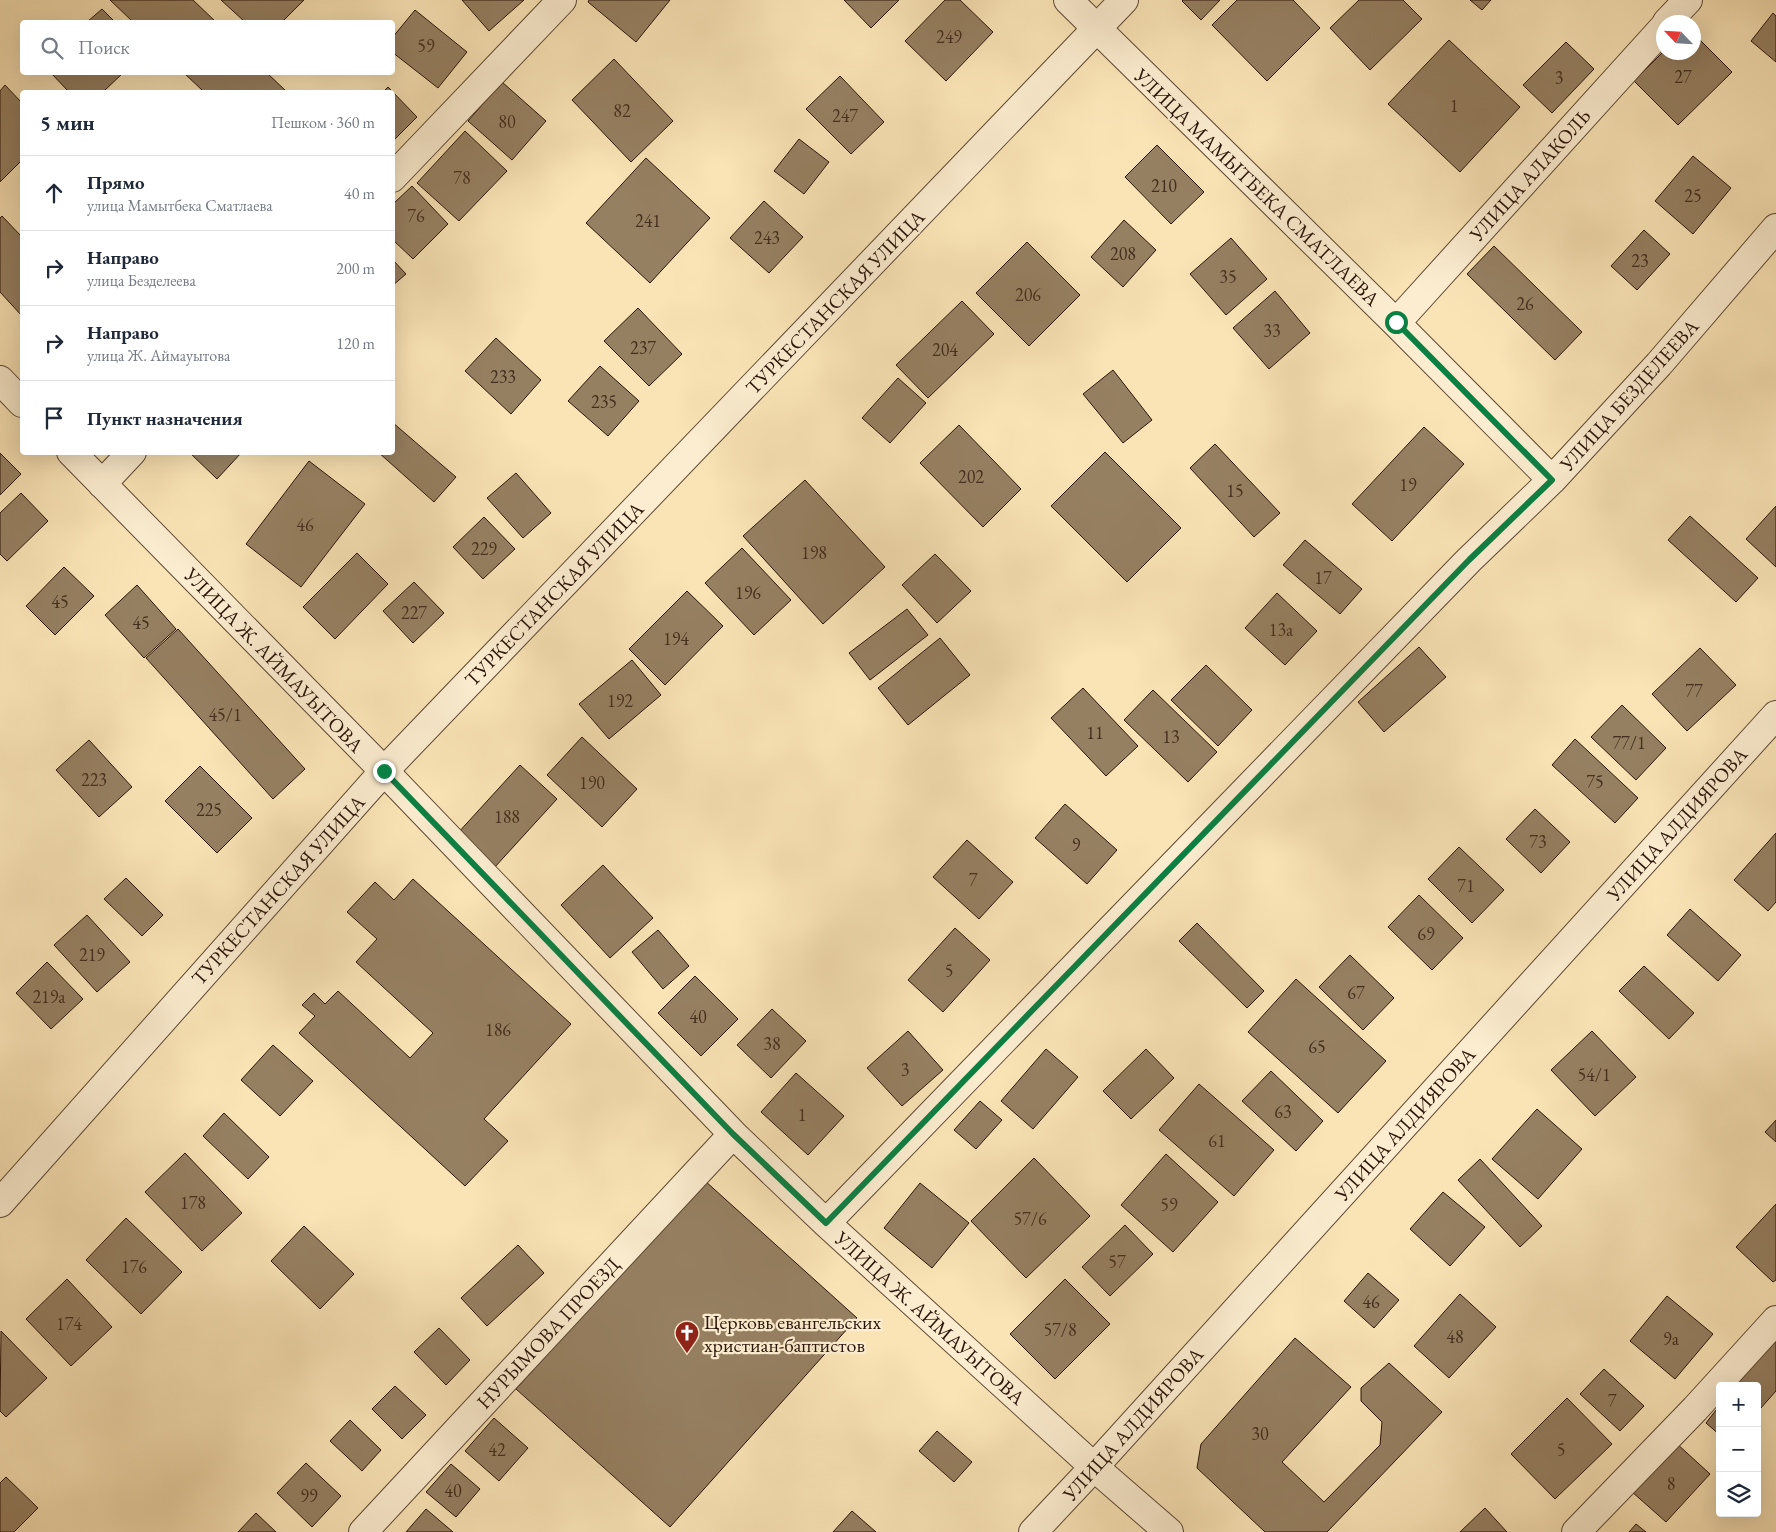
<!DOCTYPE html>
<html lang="ru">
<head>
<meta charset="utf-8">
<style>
  body { margin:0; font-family:"EB Garamond",serif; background:#f6f6f7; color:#1f2937 }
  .controls { position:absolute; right:15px; bottom:15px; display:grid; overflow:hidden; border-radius:5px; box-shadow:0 5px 20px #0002 }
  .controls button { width:45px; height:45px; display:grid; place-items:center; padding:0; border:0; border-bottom:1px solid #e0e1e3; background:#fff; color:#1f2937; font:25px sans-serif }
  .compass { position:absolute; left:1656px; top:15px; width:45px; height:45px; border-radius:50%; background:#fff; box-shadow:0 5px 20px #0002; rotate:295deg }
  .stop { position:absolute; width:15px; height:15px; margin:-11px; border:4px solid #0b8043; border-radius:50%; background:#fff }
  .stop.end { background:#0b8043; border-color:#fff; box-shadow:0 1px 5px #0008 }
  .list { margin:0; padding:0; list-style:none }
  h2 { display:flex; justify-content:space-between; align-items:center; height:65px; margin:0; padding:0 20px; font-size:21px }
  h2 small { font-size:16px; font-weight:400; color:#747a83 }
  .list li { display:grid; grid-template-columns:32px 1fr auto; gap:15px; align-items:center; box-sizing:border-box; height:75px; padding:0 20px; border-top:1px solid #e0e1e3 }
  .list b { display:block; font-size:19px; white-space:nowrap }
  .list p { margin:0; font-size:16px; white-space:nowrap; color:#747a83 }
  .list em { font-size:16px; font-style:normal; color:#747a83 }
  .icon { flex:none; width:28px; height:28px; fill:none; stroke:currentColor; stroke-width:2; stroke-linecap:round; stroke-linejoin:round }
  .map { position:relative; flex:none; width:1776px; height:1532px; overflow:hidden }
  .search { position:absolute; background:#fff; box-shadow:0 5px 20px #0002; left:20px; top:20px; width:375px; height:55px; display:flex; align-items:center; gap:12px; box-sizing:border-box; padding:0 18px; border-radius:5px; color:#747a83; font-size:19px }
  .panel { position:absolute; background:#fff; box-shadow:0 5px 20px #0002; left:20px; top:90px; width:375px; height:365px; border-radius:5px }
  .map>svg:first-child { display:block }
</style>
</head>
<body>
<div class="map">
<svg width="1776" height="1532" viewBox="0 0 1776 1532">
  <rect width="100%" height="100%" fill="#fae4b6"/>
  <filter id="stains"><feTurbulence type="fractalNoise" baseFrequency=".004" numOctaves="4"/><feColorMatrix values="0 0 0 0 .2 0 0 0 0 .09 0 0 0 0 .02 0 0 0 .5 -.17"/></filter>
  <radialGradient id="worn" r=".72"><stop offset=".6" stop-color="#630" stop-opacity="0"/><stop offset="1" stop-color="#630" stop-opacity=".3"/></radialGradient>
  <path fill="#968062" stroke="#2a1408" d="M 110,0 L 193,0 L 216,22 L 133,22 Z
    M 221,0 L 304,0 L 282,22 L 245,22 Z
    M 462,0 L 524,0 L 489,31 Z
    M 589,0 L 670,0 L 636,42 L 588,2 Z
    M 844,0 L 899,0 L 871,28 Z
    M 945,0 L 960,0 L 993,32 L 946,81 L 905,41 Z
    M 1183,0 L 1220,0 L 1201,20 L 1182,1 Z
    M 1237,0 L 1293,0 L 1320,28 L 1267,81 L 1212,25 Z
    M 1359,0 L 1403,0 L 1422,19 L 1370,70 L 1330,28 Z
    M 1470,0 L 1491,0 L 1482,10 Z
    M 102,9 L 115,22 L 87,22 Z
    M 415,10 L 467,52 L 438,88 L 392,52 L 392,38 Z
    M 1773,13 L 1776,16 L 1776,62 L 1751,41 Z
    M 1694,34 L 1732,72 L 1678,125 L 1634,81 L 1664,51 L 1664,52 L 1694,52 Z
    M 1449,40 L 1520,107 L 1460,172 L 1388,104 Z
    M 1566,42 L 1594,69 L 1552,113 L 1523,85 Z
    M 614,59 L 673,121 L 631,162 L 572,100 Z
    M 50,72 L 124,72 L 103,92 L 69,92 Z
    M 183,72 L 266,72 L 287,92 L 204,92 Z
    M 840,76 L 884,122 L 851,154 L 806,109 Z
    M 502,82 L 546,121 L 512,160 L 468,121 Z
    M 5,85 L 22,103 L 22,160 L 0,182 L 0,91 Z
    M 388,87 L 417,117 L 392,142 L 392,92 L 383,92 Z
    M 465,131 L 507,171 L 459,221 L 417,183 Z
    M 799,139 L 829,162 L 804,194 L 774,171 Z
    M 1157,145 L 1204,192 L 1171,224 L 1125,177 Z
    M 1693,156 L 1731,188 L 1693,234 L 1655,201 Z
    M 646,158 L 710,218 L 650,283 L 586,223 Z
    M 412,186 L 448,224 L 413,259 L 392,239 L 392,205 Z
    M 764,201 L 803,237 L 769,273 L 730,238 Z
    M 2,216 L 22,237 L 22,316 L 0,292 L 0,218 Z
    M 1124,220 L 1156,250 L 1123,287 L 1091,257 Z
    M 1644,230 L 1670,254 L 1637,290 L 1611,266 Z
    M 1231,238 L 1267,279 L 1226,315 L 1190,274 Z
    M 1027,242 L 1080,295 L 1029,346 L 976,293 Z
    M 1494,246 L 1582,332 L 1555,360 L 1467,274 Z
    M 392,259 L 406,274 L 392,286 Z
    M 1275,291 L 1310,333 L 1269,369 L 1233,328 Z
    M 962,301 L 994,334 L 928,398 L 896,365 Z
    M 638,308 L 682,354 L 649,386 L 604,341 Z
    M 496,338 L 541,380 L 511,414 L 465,371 Z
    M 600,366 L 639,401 L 608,436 L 568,401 Z
    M 1113,370 L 1152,420 L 1123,443 L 1083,394 Z
    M 898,378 L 926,403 L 890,443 L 862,418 Z
    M 392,422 L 456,477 L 434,502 L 378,452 L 392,452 Z
    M 959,425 L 1021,489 L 983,527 L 920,463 Z
    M 1424,427 L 1464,464 L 1392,541 L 1352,504 Z
    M 1215,444 L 1280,513 L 1254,537 L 1190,468 Z
    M 189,452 L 242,452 L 217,479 Z
    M 1105,452 L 1181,528 L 1127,582 L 1051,506 Z
    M 0,453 L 21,474 L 0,495 Z
    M 309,461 L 365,504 L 301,587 L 246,544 Z
    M 516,473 L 551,513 L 523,538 L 487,498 Z
    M 805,480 L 885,567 L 823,624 L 743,536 Z
    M 21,493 L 48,521 L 7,561 L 0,554 L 0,513 Z
    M 1776,506 L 1776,567 L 1746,539 Z
    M 1690,516 L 1758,578 L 1736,602 L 1668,540 Z
    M 484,517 L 515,549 L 483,579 L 453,547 Z
    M 1305,540 L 1362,589 L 1340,614 L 1283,565 Z
    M 742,548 L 791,600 L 754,635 L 705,583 Z
    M 357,553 L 388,584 L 335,639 L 303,607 Z
    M 935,554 L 971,591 L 937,623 L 902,585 Z
    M 64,567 L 94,596 L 55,635 L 26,606 Z
    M 414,582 L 444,613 L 413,643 L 383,611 Z
    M 137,585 L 176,629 L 144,658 L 105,615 Z
    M 687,591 L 723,626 L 665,685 L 629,649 Z
    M 1277,593 L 1317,631 L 1285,665 L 1245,628 Z
    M 907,609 L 928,635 L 870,680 L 849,653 Z
    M 178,629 L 305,769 L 273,799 L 146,658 Z
    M 940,638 L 970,675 L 908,725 L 878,688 Z
    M 1419,647 L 1446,677 L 1384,732 L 1358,702 Z
    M 1700,648 L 1736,685 L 1687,731 L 1652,694 Z
    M 632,660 L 661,695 L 609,739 L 579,704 Z
    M 1206,665 L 1252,710 L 1218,746 L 1171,700 Z
    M 1083,688 L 1138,746 L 1106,776 L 1051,718 Z
    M 1153,690 L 1217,752 L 1188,782 L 1124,720 Z
    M 1622,705 L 1666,748 L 1636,780 L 1591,737 Z
    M 582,737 L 637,789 L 602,827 L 547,775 Z
    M 1575,739 L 1638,798 L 1615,823 L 1552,765 Z
    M 89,740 L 132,787 L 99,817 L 56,770 Z
    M 520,765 L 557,799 L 494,868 L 457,834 Z
    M 200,766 L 252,818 L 217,853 L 165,801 Z
    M 1065,804 L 1117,850 L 1087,884 L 1035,838 Z
    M 1535,809 L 1570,842 L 1541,873 L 1506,839 Z
    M 1776,833 L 1776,902 L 1768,911 L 1734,880 Z
    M 967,840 L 1013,882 L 979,919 L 933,877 Z
    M 1459,847 L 1504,890 L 1472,923 L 1428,879 Z
    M 603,865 L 653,918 L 610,958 L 561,905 Z
    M 126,878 L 163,915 L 142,936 L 104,899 Z
    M 413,879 L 571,1024 L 484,1119 L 508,1141 L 465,1186 L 299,1033 L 315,1016 L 302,1005 L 314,993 L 325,1004 L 338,991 L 410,1058 L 433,1033 L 356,962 L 377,939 L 347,912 L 375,882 L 394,900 Z
    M 1419,895 L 1463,938 L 1432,970 L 1388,927 Z
    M 1690,909 L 1741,955 L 1718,981 L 1667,935 Z
    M 87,915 L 130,962 L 97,992 L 54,945 Z
    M 1197,923 L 1264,991 L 1247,1008 L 1179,941 Z
    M 955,928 L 990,960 L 943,1012 L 908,980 Z
    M 658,930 L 689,966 L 663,989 L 632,952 Z
    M 1350,955 L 1394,998 L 1363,1030 L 1319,987 Z
    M 47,962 L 83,999 L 51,1029 L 16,993 Z
    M 1644,966 L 1694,1013 L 1669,1039 L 1619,991 Z
    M 695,976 L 738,1019 L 701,1056 L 658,1013 Z
    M 1296,979 L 1386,1061 L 1338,1113 L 1248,1032 Z
    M 772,1009 L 806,1041 L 771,1078 L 737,1045 Z
    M 908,1031 L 943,1070 L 902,1106 L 867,1068 Z
    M 1592,1031 L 1636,1077 L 1595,1116 L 1551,1070 Z
    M 273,1045 L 313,1081 L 280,1116 L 241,1080 Z
    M 1046,1049 L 1078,1077 L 1033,1129 L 1001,1101 Z
    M 1146,1049 L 1174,1078 L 1131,1119 L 1103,1091 Z
    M 1271,1071 L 1323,1121 L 1296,1151 L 1242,1101 Z
    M 796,1073 L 844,1116 L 808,1155 L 761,1112 Z
    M 1199,1084 L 1274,1150 L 1234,1196 L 1159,1130 Z
    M 980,1101 L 1002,1120 L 976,1149 L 954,1130 Z
    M 1537,1109 L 1582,1149 L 1538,1199 L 1492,1159 Z
    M 224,1113 L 269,1157 L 248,1179 L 203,1136 Z
    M 1776,1120 L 1776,1142 L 1765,1132 Z
    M 185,1153 L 242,1213 L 202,1251 L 145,1192 Z
    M 1166,1154 L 1218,1202 L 1173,1252 L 1121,1205 Z
    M 1034,1158 L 1090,1216 L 1026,1278 L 971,1221 Z
    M 1480,1159 L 1542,1226 L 1520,1247 L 1458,1180 Z
    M 704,1180 L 857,1318 L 670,1527 L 516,1389 Z
    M 920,1183 L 969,1223 L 932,1268 L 884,1228 Z
    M 1443,1192 L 1485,1227 L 1450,1266 L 1410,1229 Z
    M 1776,1204 L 1776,1280 L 1773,1282 L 1736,1247 Z
    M 126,1218 L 182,1272 L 141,1314 L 86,1260 Z
    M 1125,1225 L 1153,1254 L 1110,1296 L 1082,1267 Z
    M 304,1226 L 354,1274 L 320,1309 L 271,1261 Z
    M 518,1245 L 544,1273 L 487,1326 L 461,1298 Z
    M 1368,1273 L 1399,1300 L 1374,1328 L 1344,1301 Z
    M 67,1279 L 112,1327 L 71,1366 L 26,1319 Z
    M 1065,1279 L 1110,1324 L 1055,1379 L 1010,1334 Z
    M 1460,1294 L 1496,1327 L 1449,1378 L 1414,1346 Z
    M 1667,1296 L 1713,1334 L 1675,1379 L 1630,1341 Z
    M 439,1328 L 470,1360 L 446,1385 L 414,1352 Z
    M 1,1331 L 47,1378 L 6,1417 L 0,1411 Z
    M 1776,1331 L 1776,1391 L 1760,1409 L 1757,1407 L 1757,1386 L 1733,1386 Z
    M 1295,1338 L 1351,1387 L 1282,1462 L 1324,1502 L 1380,1445 L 1382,1422 L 1361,1401 L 1361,1388 L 1389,1363 L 1442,1412 L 1327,1532 L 1265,1532 L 1197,1468 L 1201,1444 Z
    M 1604,1369 L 1644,1406 L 1620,1431 L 1580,1394 Z
    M 395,1386 L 426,1415 L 402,1439 L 372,1409 Z
    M 1567,1398 L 1612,1444 L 1555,1499 L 1511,1454 Z
    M 1720,1405 L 1720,1435 L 1706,1423 Z
    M 494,1418 L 528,1448 L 499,1481 L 465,1451 Z
    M 350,1420 L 381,1450 L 362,1471 L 330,1441 Z
    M 937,1431 L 972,1462 L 954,1482 L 919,1451 Z
    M 1675,1442 L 1710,1474 L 1666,1522 L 1631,1491 Z
    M 306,1463 L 341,1496 L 312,1527 L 277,1493 Z
    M 451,1464 L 480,1489 L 456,1517 L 426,1492 Z
    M 6,1477 L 38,1508 L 14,1532 L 0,1532 L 0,1483 Z
    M 1485,1508 L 1507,1532 L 1460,1532 Z
    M 426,1509 L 453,1532 L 406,1532 Z
    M 852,1511 L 876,1532 L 833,1532 Z
    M 256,1513 L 276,1532 L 238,1532 Z
    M 1636,1524 L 1646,1532 L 1629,1532 Z"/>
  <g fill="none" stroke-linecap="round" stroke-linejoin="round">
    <defs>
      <path id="minor" d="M 1068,0 L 1396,323 L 1552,480
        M 1667,22 L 1688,0
        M 392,178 L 562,0
        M 1396,323 L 1664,27
        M 0,380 L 22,403
        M 71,452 L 384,771 L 733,1134 L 826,1223 L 1094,1467 L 1169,1532
        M 102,484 L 132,452
        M 0,1203 L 384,771 L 1124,0
        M 826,1223 L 1469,560 L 1552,480 L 1659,364 L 1776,228
        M 363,1532 L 733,1134
        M 1033,1532 L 1094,1467 L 1776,715
        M 1576,1532 L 1695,1409 L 1776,1320"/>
    </defs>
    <use href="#minor" stroke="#5e4834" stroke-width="30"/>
    <use href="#minor" stroke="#fcedd0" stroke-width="28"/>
  </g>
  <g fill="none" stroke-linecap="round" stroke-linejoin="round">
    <path stroke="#0b8043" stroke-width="6" d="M 384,771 L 733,1134 L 826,1223 L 1469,560 L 1552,480 L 1396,322"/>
  </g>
  <defs>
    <symbol id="church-pin" viewBox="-11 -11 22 30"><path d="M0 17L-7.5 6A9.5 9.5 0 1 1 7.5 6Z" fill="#8f2418" stroke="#fcedd0"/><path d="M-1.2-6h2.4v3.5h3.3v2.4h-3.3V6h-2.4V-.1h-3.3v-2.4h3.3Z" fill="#fff"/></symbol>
  </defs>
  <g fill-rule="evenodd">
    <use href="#church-pin" x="673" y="1319" width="28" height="38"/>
  </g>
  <g text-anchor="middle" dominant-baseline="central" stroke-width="4.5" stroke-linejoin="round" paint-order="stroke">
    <g font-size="18" fill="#452f1e">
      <text x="949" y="36">249</text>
      <text x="426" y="45">59</text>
      <text x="1683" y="76">27</text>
      <text x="1559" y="77">3</text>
      <text x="1454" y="105">1</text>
      <text x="622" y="110">82</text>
      <text x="845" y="115">247</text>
      <text x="507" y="121">80</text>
      <text x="462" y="177">78</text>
      <text x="1164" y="185">210</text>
      <text x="1693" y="195">25</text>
      <text x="416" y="215">76</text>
      <text x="648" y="220">241</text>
      <text x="767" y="237">243</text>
      <text x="1123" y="253">208</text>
      <text x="1640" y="260">23</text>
      <text x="1228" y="276">35</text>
      <text x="1028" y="294">206</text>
      <text x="1525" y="303">26</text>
      <text x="1272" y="330">33</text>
      <text x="643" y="347">237</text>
      <text x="945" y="349">204</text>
      <text x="503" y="376">233</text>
      <text x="604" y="401">235</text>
      <text x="971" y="476">202</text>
      <text x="1408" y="484">19</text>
      <text x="1235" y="490">15</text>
      <text x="305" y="524">46</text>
      <text x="484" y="548">229</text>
      <text x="814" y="552">198</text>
      <text x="1323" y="577">17</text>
      <text x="748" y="592">196</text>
      <text x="60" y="601">45</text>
      <text x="414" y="612">227</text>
      <text x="141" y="622">45</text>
      <text x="1281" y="629">13а</text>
      <text x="676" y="638">194</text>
      <text x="1694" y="690">77</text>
      <text x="620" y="700">192</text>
      <text x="225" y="714">45/1</text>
      <text x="1095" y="732">11</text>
      <text x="1171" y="736">13</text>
      <text x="1629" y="742">77/1</text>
      <text x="94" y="779">223</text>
      <text x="1595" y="781">75</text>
      <text x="592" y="782">190</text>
      <text x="209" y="809">225</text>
      <text x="507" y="816">188</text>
      <text x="1538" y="841">73</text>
      <text x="1076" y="844">9</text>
      <text x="973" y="879">7</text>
      <text x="1466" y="885">71</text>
      <text x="1426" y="933">69</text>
      <text x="92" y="954">219</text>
      <text x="949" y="970">5</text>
      <text x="1356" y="992">67</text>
      <text x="49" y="996">219а</text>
      <text x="698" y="1016">40</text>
      <text x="498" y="1029">186</text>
      <text x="772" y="1043">38</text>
      <text x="1317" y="1046">65</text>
      <text x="905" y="1069">3</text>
      <text x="1594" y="1074">54/1</text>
      <text x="1283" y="1111">63</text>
      <text x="802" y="1114">1</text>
      <text x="1217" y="1140">61</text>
      <text x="193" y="1202">178</text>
      <text x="1169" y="1204">59</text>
      <text x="1030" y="1218">57/6</text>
      <text x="1117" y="1261">57</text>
      <text x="134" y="1266">176</text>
      <text x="1371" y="1301">46</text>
      <text x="69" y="1323">174</text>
      <text x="1060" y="1329">57/8</text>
      <text x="1455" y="1336">48</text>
      <text x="1671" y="1338">9а</text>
      <text x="1612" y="1400">7</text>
      <text x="1260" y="1433">30</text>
      <text x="497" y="1449">42</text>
      <text x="1561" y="1449">5</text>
      <text x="1671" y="1483">8</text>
      <text x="453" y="1490">40</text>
      <text x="309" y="1495">99</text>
    </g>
    <g font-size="20" fill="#2a1408" stroke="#fcedd0">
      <text transform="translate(1530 175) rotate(-48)">УЛИЦА АЛАКОЛЬ</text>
      <text transform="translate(1257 187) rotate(44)">УЛИЦА МАМЫТБЕКА СМАТЛАЕВА</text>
      <text transform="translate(835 302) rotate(-46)">ТУРКЕСТАНСКАЯ УЛИЦА</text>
      <text transform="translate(1629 395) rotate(-48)">УЛИЦА БЕЗДЕЛЕЕВА</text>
      <text transform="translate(554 594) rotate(-46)">ТУРКЕСТАНСКАЯ УЛИЦА</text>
      <text transform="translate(274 660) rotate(46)">УЛИЦА Ж. АЙМАУЫТОВА</text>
      <text transform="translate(1677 824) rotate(-48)">УЛИЦА АЛДИЯРОВА</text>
      <text transform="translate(278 890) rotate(-48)">ТУРКЕСТАНСКАЯ УЛИЦА</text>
      <text transform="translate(1405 1124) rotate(-48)">УЛИЦА АЛДИЯРОВА</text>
      <text transform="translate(930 1318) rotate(42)">УЛИЦА Ж. АЙМАУЫТОВА</text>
      <text transform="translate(548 1333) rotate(-47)">НУРЫМОВА ПРОЕЗД</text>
      <text transform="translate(1133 1424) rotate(-48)">УЛИЦА АЛДИЯРОВА</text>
    </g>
    <g font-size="20" fill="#2a1408" stroke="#fcedd0" text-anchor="start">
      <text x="704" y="1322">Церковь евангельских<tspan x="704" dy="23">христиан-баптистов</tspan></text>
    </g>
  </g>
  <rect width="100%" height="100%" filter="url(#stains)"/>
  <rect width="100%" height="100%" fill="url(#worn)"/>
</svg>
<div class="controls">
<button>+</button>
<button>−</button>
<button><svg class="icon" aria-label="layers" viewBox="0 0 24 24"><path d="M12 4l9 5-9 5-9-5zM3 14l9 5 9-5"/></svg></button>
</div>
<svg class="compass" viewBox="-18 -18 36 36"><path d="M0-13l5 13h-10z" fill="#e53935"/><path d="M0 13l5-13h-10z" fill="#747a83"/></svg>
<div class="stop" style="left:1396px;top:322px"></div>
<div class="stop end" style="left:384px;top:771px"></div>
<div class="search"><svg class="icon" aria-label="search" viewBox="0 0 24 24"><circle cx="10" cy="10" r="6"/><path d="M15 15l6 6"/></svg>Поиск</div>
<section class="panel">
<h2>5 мин<small>Пешком · 360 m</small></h2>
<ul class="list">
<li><svg class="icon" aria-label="ahead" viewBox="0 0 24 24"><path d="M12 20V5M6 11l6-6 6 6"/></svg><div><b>Прямо</b><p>улица Мамытбека Сматлаева</p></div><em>40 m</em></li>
<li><svg class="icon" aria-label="right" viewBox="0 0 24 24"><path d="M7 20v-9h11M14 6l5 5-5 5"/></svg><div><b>Направо</b><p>улица Безделеева</p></div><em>200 m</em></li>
<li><svg class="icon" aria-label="right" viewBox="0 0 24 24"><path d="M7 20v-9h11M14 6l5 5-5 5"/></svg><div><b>Направо</b><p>улица Ж. Аймауытова</p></div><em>120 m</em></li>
<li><svg class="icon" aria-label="arrive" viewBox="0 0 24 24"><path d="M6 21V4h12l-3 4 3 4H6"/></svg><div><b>Пункт назначения</b></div></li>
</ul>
</section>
</div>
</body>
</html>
